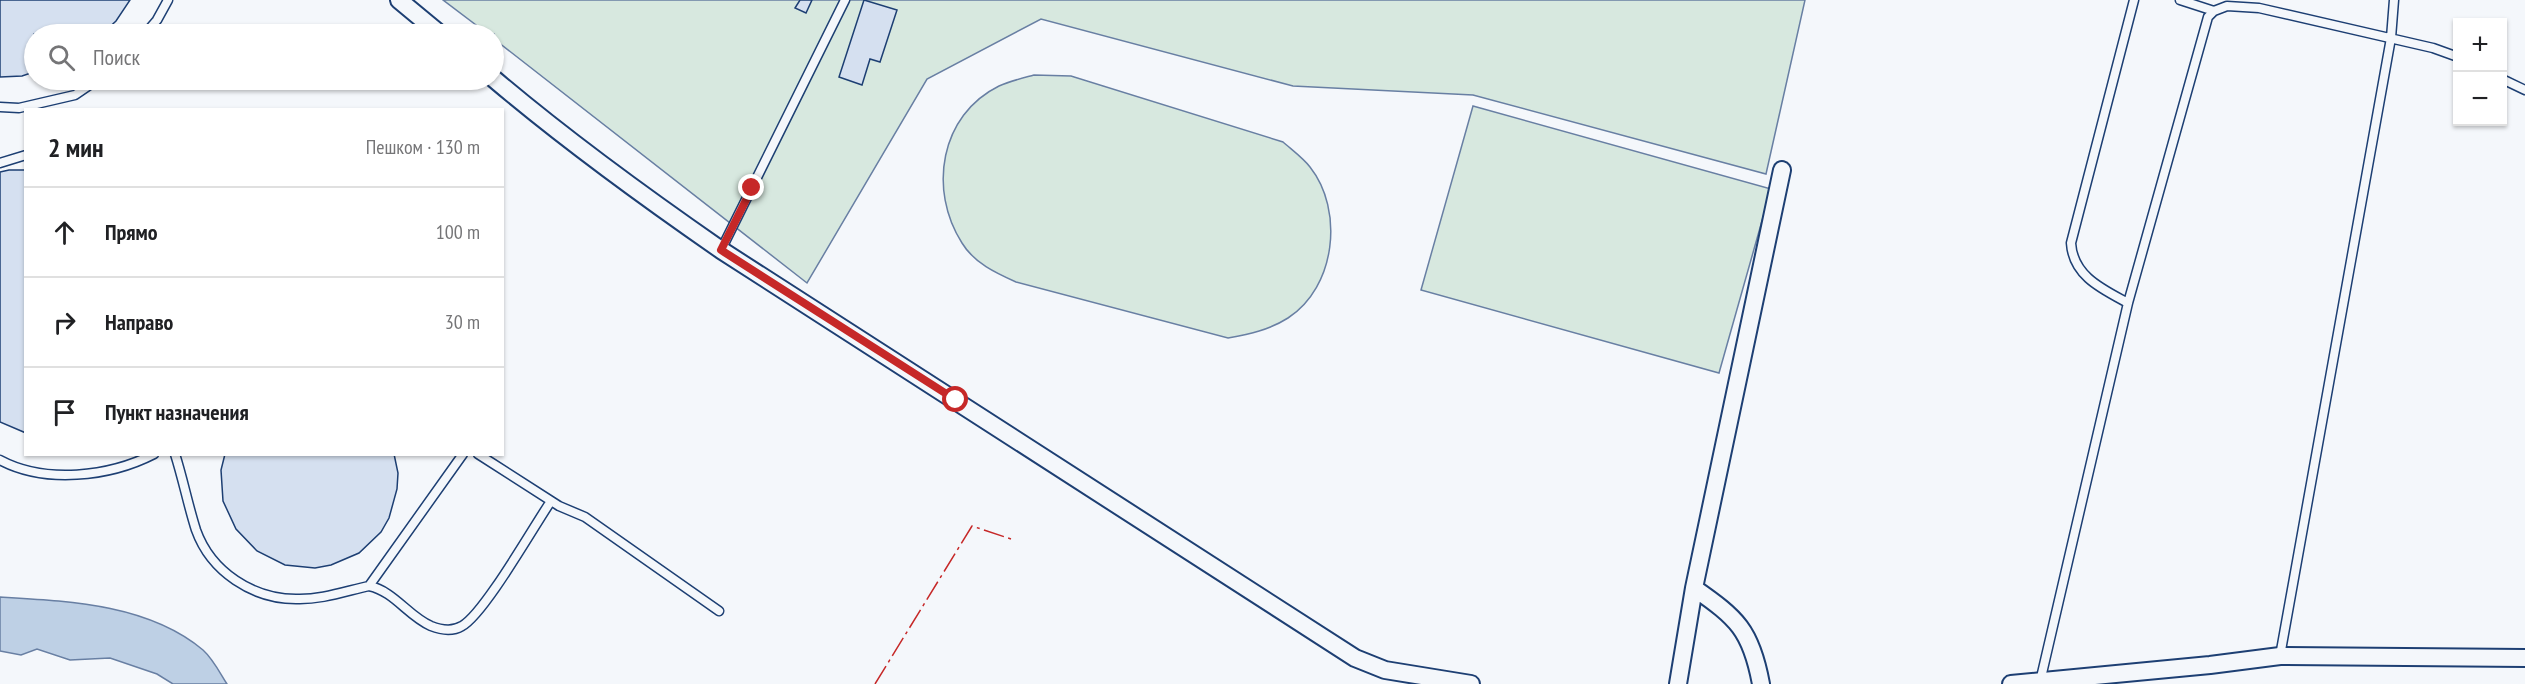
<!DOCTYPE html>
<html lang="ru">
<head>
<meta charset="utf-8">
<style>
  body { margin:0; font-family:"PT Sans Narrow",sans-serif; background:#f6f6f6; color:#202124 }
  .controls { position:absolute; right:18px; top:18px; display:grid; overflow:hidden; border-radius:0px; box-shadow:0 2px 4px #0004 }
  .controls button { width:54px; height:54px; display:grid; place-items:center; padding:0; border:0; border-bottom:2px solid #e0e0e0; background:#fff; color:#202124; font:30px sans-serif }
  .stop { position:absolute; width:18px; height:18px; margin:-14px; border:4px solid #c62828; border-radius:50%; background:#fff }
  .stop.end { background:#c62828; border-color:#fff; box-shadow:0 2px 6px #0008 }
  .list { margin:0; padding:0; list-style:none }
  h2 { display:flex; justify-content:space-between; align-items:center; height:78px; margin:0; padding:0 24px; font-size:26px }
  h2 small { font-size:20px; font-weight:400; color:#757577 }
  .list li { display:grid; grid-template-columns:39px 1fr auto; gap:18px; align-items:center; box-sizing:border-box; height:90px; padding:0 24px; border-top:2px solid #e0e0e0 }
  .list b { display:block; font-size:22px; white-space:nowrap }
  .list em { font-size:20px; font-style:normal; color:#757577 }
  .icon { flex:none; width:33px; height:33px; fill:none; stroke:currentColor; stroke-width:2; stroke-linecap:round; stroke-linejoin:round }
  .map { position:relative; flex:none; width:2525px; height:684px; overflow:hidden }
  .search { position:absolute; background:#fff; box-shadow:0 2px 4px #0004; left:24px; top:24px; width:480px; height:66px; display:flex; align-items:center; gap:15px; box-sizing:border-box; padding:0 21px; border-radius:33px; color:#757577; font-size:22px }
  .panel { position:absolute; background:#fff; box-shadow:0 2px 4px #0004; left:24px; top:108px; width:480px; height:348px; border-radius:0px }
  .map>svg:first-child { display:block }
</style>
</head>
<body>
<div class="map">
<svg width="2525" height="684" viewBox="0 0 2525 684">
  <rect width="100%" height="100%" fill="#f4f7fb"/>
  <path fill="#d7e8df" stroke="#687fa3" stroke-width="1.5" d="M 443,0 L 1805,0 L 1766,174 L 1473,95 L 1293,86 L 1041,19 L 927,79 L 807,283 L 494,39 L 494,34 L 488,34 Z
    M 1034,75 L 1071,76 L 1283,142 C 1292,150 1303,158 1310,167 C 1344,210 1336,287 1288,318 C 1269,330 1250,334 1228,338 L 1016,282 C 996,273 974,263 962,243 C 928,190 940,115 999,86 C 1010,81 1023,78 1034,75 Z
    M 1473,106 L 1771,189 L 1719,373 L 1421,290 Z"/>
  <path fill="#bed0e5" stroke="#687fa3" stroke-width="1.5" d="M 0,597 C 68,601 148,604 203,650 C 213,659 220,673 227,684 L 173,684 L 157,674 L 110,658 L 70,660 L 37,649 L 21,655 L 0,651 Z"/>
  <path fill="#d5e0f0" stroke="#1d3f73" stroke-width="1.5" d="M 0,0 L 130,0 L 116,21 L 102,34 L 34,34 L 34,72 L 22,76 L 0,77 Z
    M 800,0 L 812,0 L 806,13 L 795,8 Z
    M 864,0 L 897,10 L 880,62 L 870,59 L 862,85 L 839,77 Z
    M 9,170 L 26,170 L 26,433 L 0,422 L 0,172 Z
    M 394,454 L 398,473 L 397,489 L 389,518 L 381,532 L 359,553 L 331,565 L 315,568 L 285,565 L 257,551 L 236,529 L 223,501 L 221,470 L 225,454 Z"/>
  <g fill="none" stroke-linecap="round" stroke-linejoin="round">
    <defs>
      <path id="lane" d="M 2180,0 L 2214,11
        M 145,34 L 157,20 L 168,0
        M 2502,79 L 2525,90
        M 0,107 L 19,108 L 75,95 L 97,80
        M 0,163 L 26,155
        M 721,250 L 845,0
        M 2128,303 C 2102,289 2073,276 2071,243 L 2134,0
        M 175,454 C 183,479 188,505 196,530 C 211,572 253,599 296,599 C 321,600 346,591 369,586 C 394,591 408,616 431,626 C 441,630 452,632 462,626 C 484,614 534,526 551,501
        M 478,454 L 559,506 L 585,517 L 719,611
        M 0,460 C 45,484 109,477 154,454
        M 369,586 L 463,454
        M 2280,656 L 2391,38 L 2394,0
        M 2040,682 L 2128,303 L 2208,17 L 2214,11 L 2227,6 L 2259,8 L 2433,48 L 2458,57"/>
      <path id="street" d="M 399,0 L 440,34
        M 494,79 C 566,140 643,196 721,250 L 1355,658 L 1385,670 L 1471,684
        M 1678,684 L 1694,588
        M 1761,684 C 1751,630 1737,618 1694,588 L 1782,170
        M 2011,684 L 2210,665 L 2280,656 L 2525,658"/>
    </defs>
    <use href="#lane" stroke="#1d3f73" stroke-width="11"/>
    <use href="#street" stroke="#1d3f73" stroke-width="20"/>
    <use href="#lane" stroke="#f4f7fb" stroke-width="8"/>
    <use href="#street" stroke="#f4f7fb" stroke-width="16"/>
    <path stroke="#c62828" stroke-width="1.5" stroke-dasharray="21 4.5 3 4.5" stroke-linecap="butt" d="M 875,684 L 972,526 L 1014,540"/>
  </g>
  <g fill="none" stroke-linecap="round" stroke-linejoin="round">
    <path stroke="#c62828" stroke-width="8" d="M 752,188 L 721,250 L 956,400"/>
  </g>
</svg>
<div class="controls">
<button>+</button>
<button>−</button>
</div>
<div class="stop" style="left:956px;top:400px"></div>
<div class="stop end" style="left:752px;top:188px"></div>
<div class="search"><svg class="icon" aria-label="search" viewBox="0 0 24 24"><circle cx="10" cy="10" r="6"/><path d="M15 15l6 6"/></svg>Поиск</div>
<section class="panel">
<h2>2 мин<small>Пешком · 130 m</small></h2>
<ul class="list">
<li><svg class="icon" aria-label="ahead" viewBox="0 0 24 24"><path d="M12 20V5M6 11l6-6 6 6"/></svg><div><b>Прямо</b></div><em>100 m</em></li>
<li><svg class="icon" aria-label="right" viewBox="0 0 24 24"><path d="M7 20v-9h11M14 6l5 5-5 5"/></svg><div><b>Направо</b></div><em>30 m</em></li>
<li><svg class="icon" aria-label="arrive" viewBox="0 0 24 24"><path d="M6 21V4h12l-3 4 3 4H6"/></svg><div><b>Пункт назначения</b></div></li>
</ul>
</section>
</div>
</body>
</html>
